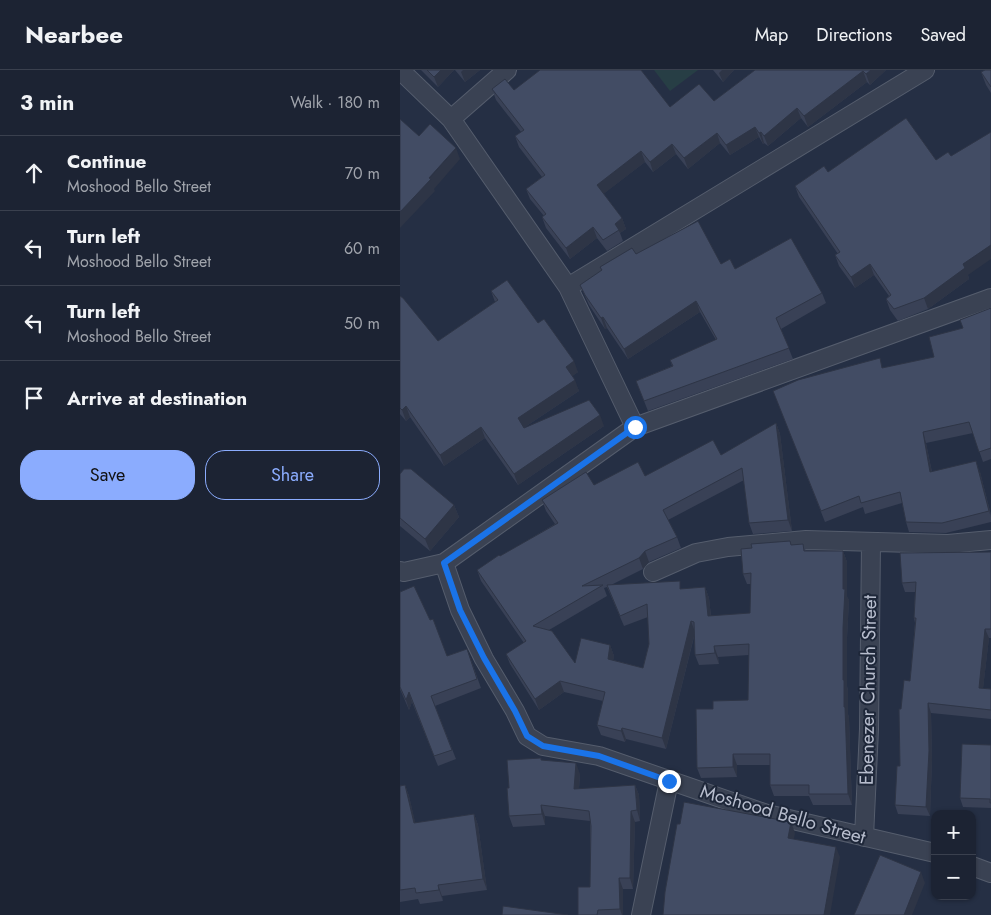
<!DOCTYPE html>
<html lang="en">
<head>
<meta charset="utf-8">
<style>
  body { margin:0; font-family:Jost,sans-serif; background:#292f3f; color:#f1f3f6 }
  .controls { position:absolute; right:15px; bottom:15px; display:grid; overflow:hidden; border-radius:10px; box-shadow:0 1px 4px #0004 }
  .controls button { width:45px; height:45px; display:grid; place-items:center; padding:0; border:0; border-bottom:1px solid #3a404e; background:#1c2333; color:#f1f3f6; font:25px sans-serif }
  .stop { position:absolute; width:15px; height:15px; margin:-11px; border:4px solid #1a73e8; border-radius:50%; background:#fff }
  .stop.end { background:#1a73e8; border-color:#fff; box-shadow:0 1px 5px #0008 }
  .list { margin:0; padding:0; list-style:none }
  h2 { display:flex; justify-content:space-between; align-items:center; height:65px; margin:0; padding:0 20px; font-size:21px }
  h2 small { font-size:16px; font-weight:400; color:#a0a4ac }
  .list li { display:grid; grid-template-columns:32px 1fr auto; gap:15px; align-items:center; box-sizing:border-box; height:75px; padding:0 20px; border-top:1px solid #3a404e }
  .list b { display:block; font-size:19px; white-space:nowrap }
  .list p { margin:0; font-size:16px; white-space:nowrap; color:#a0a4ac }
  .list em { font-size:16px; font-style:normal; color:#a0a4ac }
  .actions { display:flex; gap:10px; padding:15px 20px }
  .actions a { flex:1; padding:11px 0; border:1px solid #8bacfe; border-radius:20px; text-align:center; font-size:18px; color:#8bacfe }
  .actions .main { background:#8bacfe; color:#111 }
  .icon { flex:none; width:28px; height:28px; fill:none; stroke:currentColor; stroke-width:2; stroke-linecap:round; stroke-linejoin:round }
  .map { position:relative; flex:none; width:591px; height:845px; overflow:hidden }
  header { display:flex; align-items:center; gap:30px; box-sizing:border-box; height:70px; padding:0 25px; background:#1c2333; border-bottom:1px solid #3a404e }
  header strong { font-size:24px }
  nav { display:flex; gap:28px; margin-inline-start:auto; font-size:18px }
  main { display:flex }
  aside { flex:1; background:#1c2333 }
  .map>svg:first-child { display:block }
</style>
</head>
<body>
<header>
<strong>Nearbee</strong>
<nav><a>Map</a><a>Directions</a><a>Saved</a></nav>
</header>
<main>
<aside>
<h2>3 min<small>Walk · 180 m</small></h2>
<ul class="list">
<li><svg class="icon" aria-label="ahead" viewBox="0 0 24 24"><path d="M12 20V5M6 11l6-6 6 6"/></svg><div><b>Continue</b><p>Moshood Bello Street</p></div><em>70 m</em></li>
<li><svg class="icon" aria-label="left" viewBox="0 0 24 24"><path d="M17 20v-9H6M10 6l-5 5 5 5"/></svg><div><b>Turn left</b><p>Moshood Bello Street</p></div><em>60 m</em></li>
<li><svg class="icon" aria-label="left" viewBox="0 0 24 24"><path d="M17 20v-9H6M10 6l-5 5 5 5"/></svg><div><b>Turn left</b><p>Moshood Bello Street</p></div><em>50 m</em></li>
<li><svg class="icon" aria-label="arrive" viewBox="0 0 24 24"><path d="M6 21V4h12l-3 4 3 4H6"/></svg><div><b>Arrive at destination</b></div></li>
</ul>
<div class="actions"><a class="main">Save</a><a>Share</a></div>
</aside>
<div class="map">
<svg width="591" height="845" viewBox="0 0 591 845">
  <rect width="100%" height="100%" fill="#252f44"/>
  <path fill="#273e45" d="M 254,0 L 298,0 L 270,21 Z"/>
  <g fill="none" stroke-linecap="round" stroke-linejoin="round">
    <defs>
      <path id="street" d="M 0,0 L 51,49 L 168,217 L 235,357
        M 51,49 L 107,0
        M 168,217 L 525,0
        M 0,501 L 4,502 L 44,493
        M 253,502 L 296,483 L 328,477 L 406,470 L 548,474 L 591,470
        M 464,767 L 469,659 L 471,472
        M 535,783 L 367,744 L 199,686 L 143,676 L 127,666 L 115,641 L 84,589 L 60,540 L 44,493 L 235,357 L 591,228
        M 572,796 L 591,803
        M 241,845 L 269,711"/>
    </defs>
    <use href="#street" stroke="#555d6d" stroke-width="20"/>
    <use href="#street" stroke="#3a4253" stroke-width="18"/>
  </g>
  <path fill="#394156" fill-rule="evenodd" d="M 21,0 L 54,0 L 38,17 Z
    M 55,0 L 80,0 L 65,12 Z
    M 313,0 L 334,0 L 323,12 Z
    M 355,0 L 486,0 L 470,15 L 467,12 L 408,57 L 401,48 L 368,76 L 364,73 L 363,74 L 359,67 L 330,85 L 320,73 L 288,99 L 276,84 L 253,102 L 245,92 L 203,124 L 222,148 L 226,159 L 220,163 L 223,171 L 207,181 L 197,168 L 170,189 L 146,158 L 142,147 L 144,146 L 130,129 L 126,119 L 142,107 L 119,77 L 115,66 L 121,62 L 96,30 L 92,19 L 114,20 L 270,37 L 314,31 Z
    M 591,0 L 591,23 L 586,15 L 581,2 Z
    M 428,102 L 568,205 L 569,209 L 528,239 L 498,251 L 490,240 L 486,229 L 489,226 L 474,205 L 455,218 L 439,196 L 435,185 L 438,184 L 399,127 L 395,116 Z
    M 236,184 L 321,194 L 422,223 L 426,233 L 381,259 L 393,289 L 248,341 L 236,311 L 272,296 L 270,290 L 316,270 L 300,242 L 228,289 L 207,258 L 205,259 L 189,235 L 180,215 L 201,201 L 200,197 Z
    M 91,221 L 138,253 L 178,302 L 172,306 L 179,321 L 125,357 L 204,356 L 118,415 L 85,368 L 44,396 L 10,347 L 6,351 L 0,344 L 0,226 L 38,271 L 95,232 Z
    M 591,238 L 591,389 L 583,392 L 573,363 L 526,373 L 532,402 L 580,402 L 591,445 L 591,452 L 546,463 L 509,462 L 506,452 L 502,433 L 465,444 L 463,437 L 425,452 L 377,331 L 483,298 L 534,287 L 563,258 Z
    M 376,353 L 380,364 L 392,461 L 353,464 L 349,453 L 344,410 L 268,450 L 277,467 L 281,478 L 249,492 L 243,499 L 211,515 L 283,519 L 305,517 L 309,528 L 311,546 L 350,543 L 351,514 L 347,514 L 343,504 L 392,475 L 403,474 L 406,481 L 443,481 L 447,492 L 447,527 L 449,530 L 447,568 L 447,616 L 448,621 L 448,644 L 449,648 L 452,735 L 413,735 L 409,726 L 374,726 L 370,715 L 370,695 L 337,695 L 337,707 L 301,708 L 297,698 L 313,639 L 348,630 L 349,585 L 318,587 L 319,594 L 299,595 L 295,585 L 294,567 L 266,679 L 226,669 L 225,672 L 201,665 L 197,655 L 203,631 L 164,622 L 139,640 L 110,594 L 106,584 L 124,573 L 81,511 L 77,500 L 155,454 L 146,441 L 142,430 L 194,415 L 245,406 L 321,385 ZM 207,517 L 224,556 L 248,547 L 249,574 L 243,598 L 213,590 L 214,586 L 210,575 L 175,593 L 149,560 L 207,526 L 204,518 Z
    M 0,404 L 54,435 L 59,447 L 30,481 L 0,456 Z
    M 591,482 L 591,568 L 589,568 L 583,618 L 591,619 L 591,649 L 531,643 L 532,690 L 530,746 L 498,744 L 495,735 L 500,696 L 501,639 L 510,611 L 515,553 L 514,548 L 515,522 L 505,522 L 502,513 Z
    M 0,522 L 30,550 L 47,586 L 67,579 L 81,618 L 35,636 L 56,689 L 38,696 L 12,632 L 9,640 L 0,619 Z
    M 591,675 L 591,738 L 563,737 L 560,728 Z
    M 141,690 L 180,704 L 179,719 L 235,715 L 239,725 L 240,751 L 235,752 L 233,819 L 223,819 L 223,845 L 178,845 L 190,817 L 190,751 L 145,746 L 145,755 L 113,757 L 109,746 L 109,718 Z
    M 5,715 L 9,726 L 15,753 L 74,744 L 78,755 L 87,820 L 42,826 L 43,831 L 20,834 L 18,829 L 0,832 L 0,716 Z"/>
  <path fill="#2e3546" d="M 41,0 L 54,0 L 38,17 L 34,7 Z
    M 63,0 L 80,0 L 65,12 L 61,2 Z
    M 322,0 L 334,0 L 323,12 L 319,3 Z
    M 471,0 L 486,0 L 470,15 L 466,4 Z
    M 463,1 L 467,12 L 408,57 L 404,46 Z
    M 397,38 L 401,48 L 368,76 L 364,66 Z
    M 355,57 L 359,67 L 330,85 L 326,75 Z
    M 361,62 L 364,73 L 363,74 L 359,63 Z
    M 317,63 L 320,73 L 288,99 L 284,88 Z
    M 272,74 L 276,84 L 253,102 L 250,92 Z
    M 56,78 L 60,89 L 34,119 L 35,121 L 0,158 L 0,142 Z
    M 241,81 L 245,92 L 201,126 L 197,115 Z
    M 222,148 L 226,159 L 220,163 L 215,154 Z
    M 193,157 L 197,168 L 170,189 L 166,178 Z
    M 591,175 L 591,189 L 568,205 L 569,209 L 528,239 L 524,228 L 563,194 Z
    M 470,194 L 474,205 L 455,218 L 451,207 Z
    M 296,231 L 300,242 L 228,289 L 224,279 Z
    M 203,247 L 207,258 L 205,259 L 201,248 Z
    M 174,291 L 178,302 L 170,308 L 166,297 Z
    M 175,310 L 179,321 L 122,359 L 118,348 Z
    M 6,336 L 10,347 L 6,351 L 2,340 Z
    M 200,345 L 204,356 L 118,415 L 114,404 Z
    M 376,353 L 380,364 L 392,461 L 388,450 Z
    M 81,357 L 85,368 L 44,396 L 40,385 Z
    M 523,362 L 526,373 L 534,413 L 530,402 Z
    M 576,391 L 580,402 L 591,447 L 589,441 Z
    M 54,435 L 59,447 L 30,481 L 25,469 Z
    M 245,481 L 249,492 L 243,499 L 239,488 Z
    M 443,481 L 447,492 L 447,526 L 449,530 L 447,568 L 447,616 L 448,621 L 448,644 L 449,648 L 452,735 L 448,724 L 443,610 Z
    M 305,517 L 309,528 L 312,557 L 308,546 Z
    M 291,551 L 295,562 L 266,679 L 262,668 Z
    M 585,559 L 589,568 L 582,627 L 579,618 Z
    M 210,575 L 214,586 L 212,600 L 208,589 Z
    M 314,576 L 318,587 L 319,594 L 315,583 Z
    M 160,611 L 164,622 L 139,640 L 135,629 Z
    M 9,622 L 12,632 L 9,640 L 6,630 Z
    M 528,633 L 531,643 L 532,690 L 530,746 L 526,737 Z
    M 222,658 L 226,669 L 225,672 L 221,661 Z
    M 333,684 L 337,695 L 337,707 L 333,697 Z
    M 176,693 L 180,704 L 178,730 L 174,719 Z
    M 5,715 L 9,726 L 18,764 L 14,753 Z
    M 235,715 L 239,725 L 240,751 L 237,740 Z
    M 141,735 L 145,746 L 145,755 L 142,744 Z
    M 231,741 L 235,752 L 233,819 L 230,808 Z
    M 74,744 L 78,755 L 87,820 L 83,809 Z
    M 391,752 L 395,763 L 392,779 L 388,768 Z
    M 436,777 L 440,787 L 430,845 L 424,845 Z
    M 521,802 L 525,813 L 512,845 L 504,845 Z
    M 219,808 L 223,819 L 223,845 L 222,845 L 220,839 Z
    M 38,815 L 42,826 L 43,831 L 39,820 Z"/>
  <path fill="#424c64" stroke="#2e3546" d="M 27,0 L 41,0 L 34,7 Z
    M 140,0 L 241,0 L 270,37 L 299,14 L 314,31 L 355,0 L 471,0 L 466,4 L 463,1 L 404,46 L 397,38 L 364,66 L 361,62 L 359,63 L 355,57 L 326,75 L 317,63 L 284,88 L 272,74 L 250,92 L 241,81 L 197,115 L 222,148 L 215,154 L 219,160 L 203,170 L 193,157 L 166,178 L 142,147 L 146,144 L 126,119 L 145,105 L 115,66 L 124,60 L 92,19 L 105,9 L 114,20 Z
    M 585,0 L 591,0 L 591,17 L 581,2 Z
    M 506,48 L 536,90 L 548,82 L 551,86 L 591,62 L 591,175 L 563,194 L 565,198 L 524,228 L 494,239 L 486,229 L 491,225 L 470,194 L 451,207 L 435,185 L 440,182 L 395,116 L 424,96 L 428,102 Z
    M 0,49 L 19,66 L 30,54 L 56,78 L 29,108 L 31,109 L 0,142 Z
    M 298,151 L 321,194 L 330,189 L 335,199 L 391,168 L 422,223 L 376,248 L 389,278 L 244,331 L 236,311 L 273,296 L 270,290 L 317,269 L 296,231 L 224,279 L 203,247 L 201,248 L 185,225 L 180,215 L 202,200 L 200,197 L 232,178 L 236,184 Z
    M 107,210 L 138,253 L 144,249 L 174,291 L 166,297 L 175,310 L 118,348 L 124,358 L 189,330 L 200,345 L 114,404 L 81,357 L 40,385 L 6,336 L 2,340 L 0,338 L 0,226 L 3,228 L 38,271 L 98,230 L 91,221 Z
    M 591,238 L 591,378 L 579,382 L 569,352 L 523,362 L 530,402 L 576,391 L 589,441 L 542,453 L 506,452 L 500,422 L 461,433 L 459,426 L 421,441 L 373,321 L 398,310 L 480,288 L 482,298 L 534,287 L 529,267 L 563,258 L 560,250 Z
    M 376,353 L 388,450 L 349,453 L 342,398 L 263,440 L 277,467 L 245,481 L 239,488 L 182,516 L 203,515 L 133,556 L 152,561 L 175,593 L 181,568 L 210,575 L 208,589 L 243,598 L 249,574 L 247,534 L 220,546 L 207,515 L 280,511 L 280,519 L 305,517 L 308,546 L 350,543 L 351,503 L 343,504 L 341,479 L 352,478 L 351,474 L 390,471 L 391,475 L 403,474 L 404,481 L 443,481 L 443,519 L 445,519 L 443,558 L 443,610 L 444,610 L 444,637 L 445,637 L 448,724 L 409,724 L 409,715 L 370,715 L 370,684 L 333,684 L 333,697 L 297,698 L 296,639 L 313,639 L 313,631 L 348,630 L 349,574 L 314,576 L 315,583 L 295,585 L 294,552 L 291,551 L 262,668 L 222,658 L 221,661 L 197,655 L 205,622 L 160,611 L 135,629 L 106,584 L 126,571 L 77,500 L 99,485 L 100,486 L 158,453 L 142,430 L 186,402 L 194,415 L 238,392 L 245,406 L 313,370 L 321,385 Z
    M 4,399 L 11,399 L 54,435 L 25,469 L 0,448 L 0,404 Z
    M 591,482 L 591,559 L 585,559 L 579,618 L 591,619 L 591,640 L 528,633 L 529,681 L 526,737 L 495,735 L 497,696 L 500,696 L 499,639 L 501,639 L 504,610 L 510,611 L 516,548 L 514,548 L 516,512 L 502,513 L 500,483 Z
    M 14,516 L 30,550 L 33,549 L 47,586 L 67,579 L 77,609 L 31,626 L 52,680 L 34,686 L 9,622 L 6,630 L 0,617 L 0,522 Z
    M 562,674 L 591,675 L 591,733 L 590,733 L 590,729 L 560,728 Z
    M 141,688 L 141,690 L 176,693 L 174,719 L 235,715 L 237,740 L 231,741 L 230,808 L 219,808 L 220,839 L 198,840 L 197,845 L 178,845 L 178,817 L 190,817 L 191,756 L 189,741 L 141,735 L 142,744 L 109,746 L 107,718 L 109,718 L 107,690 Z
    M 5,715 L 14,753 L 74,744 L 83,809 L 38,815 L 39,820 L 16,823 L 15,818 L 0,820 L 0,716 Z
    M 284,732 L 391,752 L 388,768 L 436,777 L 424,845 L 263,845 L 265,822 L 277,754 L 280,754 Z
    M 480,785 L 521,802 L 504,845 L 454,845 Z
    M 103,836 L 168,845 L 102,845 Z"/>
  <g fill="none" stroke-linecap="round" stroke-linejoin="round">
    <path stroke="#1a73e8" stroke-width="6" d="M 235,357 L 44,493 L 60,540 L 84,588 L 115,641 L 127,666 L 143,676 L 199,686 L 269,711"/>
  </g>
  <g text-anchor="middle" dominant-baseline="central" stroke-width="4" stroke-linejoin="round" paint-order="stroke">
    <g font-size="19" fill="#b7bdcd" stroke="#1e2739">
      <text transform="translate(468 620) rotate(-89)">Ebenezer Church Street</text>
      <text transform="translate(383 744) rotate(16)">Moshood Bello Street</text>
    </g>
  </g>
</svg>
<div class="controls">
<button>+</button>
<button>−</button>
</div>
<div class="stop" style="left:235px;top:357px"></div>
<div class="stop end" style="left:269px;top:711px"></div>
</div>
</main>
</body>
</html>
